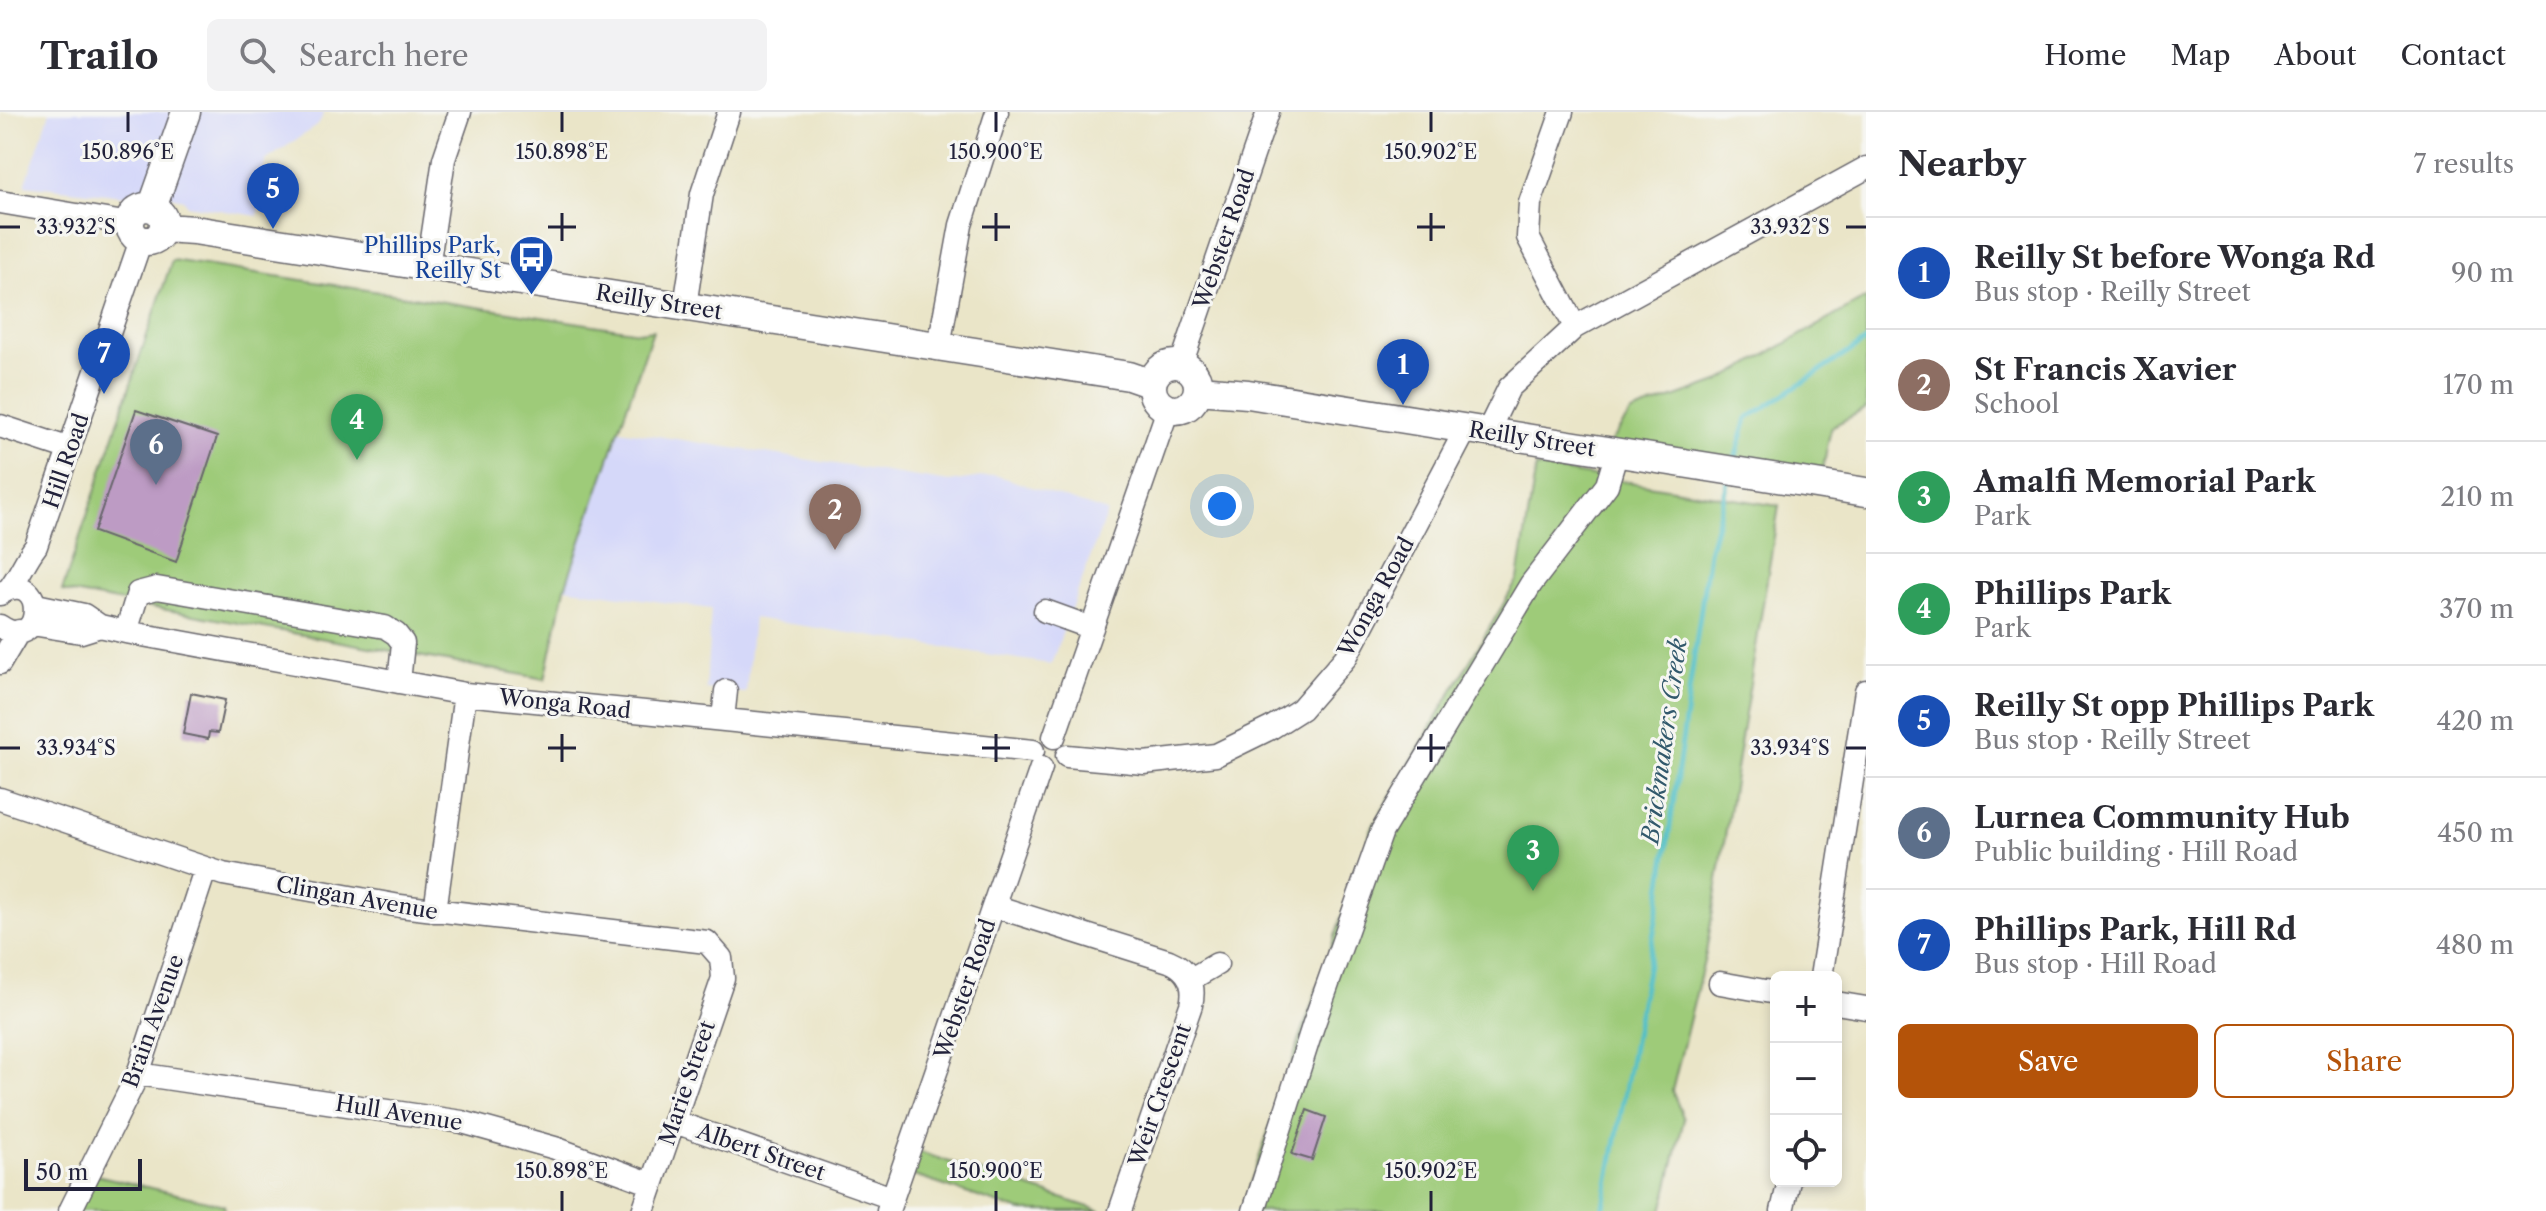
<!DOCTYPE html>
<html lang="en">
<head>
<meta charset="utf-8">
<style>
  body { margin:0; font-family:"Libre Caslon Text",serif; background:#f2f2f3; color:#2b2b33 }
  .controls { position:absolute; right:24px; bottom:24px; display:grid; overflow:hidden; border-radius:12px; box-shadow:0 4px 12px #0003 }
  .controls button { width:72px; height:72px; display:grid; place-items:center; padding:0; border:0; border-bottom:2px solid #e1e1e2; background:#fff; color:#2b2b33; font:40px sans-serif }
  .scale { position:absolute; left:24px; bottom:20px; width:118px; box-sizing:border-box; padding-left:8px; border:4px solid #22223b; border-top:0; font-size:22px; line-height:28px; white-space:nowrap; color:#22223b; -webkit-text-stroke:6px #f6f6f2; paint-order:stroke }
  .you { position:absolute; left:1222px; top:394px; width:28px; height:28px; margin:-20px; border:6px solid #fff; border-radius:50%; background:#1a73e8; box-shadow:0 0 0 12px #1a73e833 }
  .badge { display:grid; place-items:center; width:52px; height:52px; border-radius:50%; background:#b45309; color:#fff; font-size:26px; font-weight:700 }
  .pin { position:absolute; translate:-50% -66px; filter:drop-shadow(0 2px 4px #0008) }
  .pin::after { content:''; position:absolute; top:42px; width:28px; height:24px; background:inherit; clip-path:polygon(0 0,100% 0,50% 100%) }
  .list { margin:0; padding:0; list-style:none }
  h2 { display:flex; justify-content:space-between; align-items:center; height:104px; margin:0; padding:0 32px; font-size:34px }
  h2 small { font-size:26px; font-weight:400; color:#7c7c81 }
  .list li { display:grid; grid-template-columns:52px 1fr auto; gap:24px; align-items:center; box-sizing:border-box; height:112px; padding:0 32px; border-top:2px solid #e1e1e2 }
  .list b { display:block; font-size:30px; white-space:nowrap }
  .list p { margin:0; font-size:26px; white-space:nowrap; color:#7c7c81 }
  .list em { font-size:26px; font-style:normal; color:#7c7c81 }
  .actions { display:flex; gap:16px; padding:24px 32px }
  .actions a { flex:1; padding:18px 0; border:2px solid #b45309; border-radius:12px; text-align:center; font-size:28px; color:#b45309 }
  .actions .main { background:#b45309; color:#fff }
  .icon { flex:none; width:44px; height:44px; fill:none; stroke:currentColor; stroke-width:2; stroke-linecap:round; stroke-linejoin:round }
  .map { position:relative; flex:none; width:1866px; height:1099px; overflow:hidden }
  header { display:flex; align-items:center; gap:48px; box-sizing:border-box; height:112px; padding:0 40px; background:#fff; border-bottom:2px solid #e1e1e2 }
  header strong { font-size:38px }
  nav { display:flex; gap:44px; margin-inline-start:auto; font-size:28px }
  .search { width:560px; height:72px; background:#f2f2f3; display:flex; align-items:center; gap:20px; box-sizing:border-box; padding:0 28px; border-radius:12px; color:#7c7c81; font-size:30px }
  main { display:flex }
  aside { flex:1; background:#fff }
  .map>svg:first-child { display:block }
</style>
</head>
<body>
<header>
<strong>Trailo</strong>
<div class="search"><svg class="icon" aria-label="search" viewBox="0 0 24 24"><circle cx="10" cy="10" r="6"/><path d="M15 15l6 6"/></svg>Search here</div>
<nav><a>Home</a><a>Map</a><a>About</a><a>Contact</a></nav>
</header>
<main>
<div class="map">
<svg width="1866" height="1099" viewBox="0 0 1866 1099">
  <rect width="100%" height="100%" fill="#f6f6f2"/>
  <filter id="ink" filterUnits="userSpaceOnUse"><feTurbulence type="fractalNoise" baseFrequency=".0125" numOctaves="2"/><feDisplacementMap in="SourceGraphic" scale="16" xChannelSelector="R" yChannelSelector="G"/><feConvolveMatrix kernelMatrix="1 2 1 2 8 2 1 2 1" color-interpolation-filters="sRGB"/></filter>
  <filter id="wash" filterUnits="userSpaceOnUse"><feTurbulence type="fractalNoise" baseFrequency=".006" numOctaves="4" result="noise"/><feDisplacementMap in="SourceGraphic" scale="32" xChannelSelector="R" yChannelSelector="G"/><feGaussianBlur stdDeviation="1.8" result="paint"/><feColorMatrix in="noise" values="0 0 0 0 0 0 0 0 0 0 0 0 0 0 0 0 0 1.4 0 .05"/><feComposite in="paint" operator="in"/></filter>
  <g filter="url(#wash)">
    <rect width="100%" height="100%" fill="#eae5c8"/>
    <path fill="#d5d8f9" d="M 50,0 L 324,0 L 319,12 L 265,49 L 258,104 L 187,93 L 183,87 L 136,75 L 133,85 L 25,73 Z
      M 619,318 L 949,370 L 995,363 L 1107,400 L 1051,552 L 753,506 L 746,581 L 706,577 L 711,497 L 565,476 Z"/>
    <path fill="#9ecb79" stroke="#60765a" stroke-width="2" d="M 172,148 L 639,220 L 653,218 L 565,476 L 545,567 L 62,479 Z
      M 1866,186 L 1866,297 L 1831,315 L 1821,368 L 1609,332 L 1631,301 L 1718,270 Z
      M 1536,355 L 1779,394 L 1706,841 L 1672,979 L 1684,1007 L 1662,1099 L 1241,1099 L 1372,716 L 1518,467 Z
      M 913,1038 L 1101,1099 L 1021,1099 L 905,1061 Z
      M 96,1063 L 224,1093 L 225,1099 L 75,1099 Z"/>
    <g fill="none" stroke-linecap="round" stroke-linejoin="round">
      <path stroke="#51bfc7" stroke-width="5" d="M 1734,350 L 1747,307 L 1866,229
        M 1603,1099 L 1659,792 L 1709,440 L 1729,367"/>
    </g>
    <g id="blocks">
      <path fill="#bd9bc4" d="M 136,298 L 217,325 L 176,450 L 94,420 Z
        M 191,581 L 225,588 L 218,621 L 209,620 L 208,627 L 183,622 Z
        M 1307,998 L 1326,1005 L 1312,1048 L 1292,1042 Z"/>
    </g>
  </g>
  <g filter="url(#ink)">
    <use href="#blocks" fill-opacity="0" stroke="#68666c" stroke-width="2"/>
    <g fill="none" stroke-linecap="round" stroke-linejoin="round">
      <defs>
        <path id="minor" d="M 1562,0 L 1530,91 L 1528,125 L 1575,215
          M 0,90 L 130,112
          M 428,155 L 444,47 L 460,0
          M 685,194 L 702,82 L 729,0
          M 939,234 L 961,113 L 997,0
          M 1181,253 L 1268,0
          M 0,314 L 70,337
          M 1487,321 L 1509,276 L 1575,215 L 1866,56
          M 9,477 C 20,463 25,448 36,434 L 141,128
          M 0,482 C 47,452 46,545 0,514
          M 36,493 L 84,503 L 100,514 L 126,520 L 465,582 L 1033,639
          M 1045,499 L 1092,516
          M 32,512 L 81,520 L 100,514
          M 126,520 L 138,481 L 157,476 L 385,515 L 396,522 L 403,531 L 399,570
          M 0,551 L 19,519
          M 723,607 L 726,579
          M 1054,625 L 1168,297
          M 1067,644 L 1144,651 L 1216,643 L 1271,616 L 1301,597 L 1346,545 L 1466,317
          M 0,687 L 223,762 L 400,794 L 707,830 L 721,846 L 723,866 L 643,1099
          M 994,794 L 1169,849 C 1189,857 1196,873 1191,893 L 1120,1099
          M 435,799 L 465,582
          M 1821,865 L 1866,579
          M 1191,867 L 1217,852
          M 1720,871 L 1776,881
          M 1836,891 L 1866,896
          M 138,962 L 462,1010 L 555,1036 L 652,1072
          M 675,1010 L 892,1086
          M 70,1099 L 138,962 L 205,758
          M 888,1099 L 1041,656
          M 1254,1099 L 1313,914 L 1382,719 L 1531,472 L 1607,373 L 1617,340
          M 1782,1099 L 1789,1069"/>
        <path id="major" d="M130 112a17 17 0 1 1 34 0a17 17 0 1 1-34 0Z
          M 152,96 L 186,0
          M 164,116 L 194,118 L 1129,264 L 1152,272
          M1152 275a23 23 0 1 1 46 0a23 23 0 1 1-46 0Z
          M 1198,278 L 1248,282 L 1866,380"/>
      </defs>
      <use href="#minor" stroke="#68666c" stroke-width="25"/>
      <use href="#major" stroke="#68666c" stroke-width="31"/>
      <use href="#minor" stroke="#fff" stroke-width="22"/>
      <use href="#major" stroke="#fff" stroke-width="28"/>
    </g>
  </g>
  <path fill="none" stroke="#22223b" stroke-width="3" d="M 128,0 L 128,20M 562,0 L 562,20M 996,0 L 996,20M 1431,0 L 1431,20M 562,101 L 562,129M 996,101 L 996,129M 1431,101 L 1431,129M 0,115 L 20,115M 548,115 L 576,115M 982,115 L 1010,115M 1417,115 L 1445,115M 1846,115 L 1866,115M 562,622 L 562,650M 996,622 L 996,650M 1431,622 L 1431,650M 0,636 L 20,636M 548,636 L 576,636M 982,636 L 1010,636M 1417,636 L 1445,636M 1846,636 L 1866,636M 562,1079 L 562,1099M 996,1079 L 996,1099M 1431,1079 L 1431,1099"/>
  <defs>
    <symbol id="bus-pin" viewBox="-11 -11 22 30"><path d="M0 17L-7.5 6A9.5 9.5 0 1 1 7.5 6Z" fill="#1a4fb4" stroke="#f6f6f2"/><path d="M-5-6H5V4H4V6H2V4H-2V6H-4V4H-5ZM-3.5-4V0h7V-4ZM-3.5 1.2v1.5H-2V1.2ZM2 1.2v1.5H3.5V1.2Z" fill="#fff"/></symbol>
  </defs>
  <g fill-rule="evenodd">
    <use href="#bus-pin" x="506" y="120" width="51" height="69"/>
  </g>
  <g text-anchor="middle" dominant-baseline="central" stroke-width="6" stroke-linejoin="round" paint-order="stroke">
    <g font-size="22" fill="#22223b" stroke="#f6f6f2">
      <text transform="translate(1224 127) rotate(-71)">Webster Road</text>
      <text transform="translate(659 190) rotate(9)">Reilly Street</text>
      <text transform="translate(1532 327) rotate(9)">Reilly Street</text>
      <text transform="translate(66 349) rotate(-71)">Hill Road</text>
      <text transform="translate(1376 485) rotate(-61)">Wonga Road</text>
      <text transform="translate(565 592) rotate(6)">Wonga Road</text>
      <text transform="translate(357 786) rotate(10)">Clingan Avenue</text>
      <text transform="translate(965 877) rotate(-71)">Webster Road</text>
      <text transform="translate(153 909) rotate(-70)">Brain Avenue</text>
      <text transform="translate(687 971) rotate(-71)">Marie Street</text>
      <text transform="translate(1160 983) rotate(-71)">Weir Crescent</text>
      <text transform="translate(399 1001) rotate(9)">Hull Avenue</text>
      <text transform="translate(761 1040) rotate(19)">Albert Street</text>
    </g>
    <g font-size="22" fill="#164399" stroke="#f6f6f2" text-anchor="end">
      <text x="501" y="133">Phillips Park,<tspan x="501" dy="25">Reilly St</tspan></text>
    </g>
    <g font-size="24" font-style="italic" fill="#32596c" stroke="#f6f6f2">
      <text transform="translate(1664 629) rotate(-82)">Brickmakers Creek</text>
    </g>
  </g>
  <g font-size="20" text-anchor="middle" fill="#22223b" stroke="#f6f6f2" stroke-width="6" stroke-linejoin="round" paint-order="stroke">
    <text x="128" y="47">150.896°E</text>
    <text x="562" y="47">150.898°E</text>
    <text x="996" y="47">150.900°E</text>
    <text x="1431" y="47">150.902°E</text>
    <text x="76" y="122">33.932°S</text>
    <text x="1790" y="122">33.932°S</text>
    <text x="76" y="643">33.934°S</text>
    <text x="1790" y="643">33.934°S</text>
    <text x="562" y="1066">150.898°E</text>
    <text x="996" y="1066">150.900°E</text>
    <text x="1431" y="1066">150.902°E</text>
  </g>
</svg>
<div class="controls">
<button>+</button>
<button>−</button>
<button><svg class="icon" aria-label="locate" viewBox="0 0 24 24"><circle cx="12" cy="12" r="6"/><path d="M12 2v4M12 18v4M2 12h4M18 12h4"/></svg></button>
</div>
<div class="scale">50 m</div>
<div class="you"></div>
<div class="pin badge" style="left:1403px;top:293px;background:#1a4fb4">1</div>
<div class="pin badge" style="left:835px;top:438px;background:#8d6e63">2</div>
<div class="pin badge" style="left:1533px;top:779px;background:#2e9e5b">3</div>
<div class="pin badge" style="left:357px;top:348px;background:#2e9e5b">4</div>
<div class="pin badge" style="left:273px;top:117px;background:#1a4fb4">5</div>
<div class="pin badge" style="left:156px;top:373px;background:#5c6f8a">6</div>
<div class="pin badge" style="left:104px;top:282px;background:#1a4fb4">7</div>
</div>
<aside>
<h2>Nearby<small>7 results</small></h2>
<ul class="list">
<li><span class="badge" style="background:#1a4fb4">1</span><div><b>Reilly St before Wonga Rd</b><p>Bus stop · Reilly Street</p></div><em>90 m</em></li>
<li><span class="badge" style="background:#8d6e63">2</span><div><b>St Francis Xavier</b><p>School</p></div><em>170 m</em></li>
<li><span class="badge" style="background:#2e9e5b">3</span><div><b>Amalfi Memorial Park</b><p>Park</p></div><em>210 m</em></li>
<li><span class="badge" style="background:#2e9e5b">4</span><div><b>Phillips Park</b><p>Park</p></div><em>370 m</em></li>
<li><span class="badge" style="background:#1a4fb4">5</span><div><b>Reilly St opp Phillips Park</b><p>Bus stop · Reilly Street</p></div><em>420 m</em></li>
<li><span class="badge" style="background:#5c6f8a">6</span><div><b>Lurnea Community Hub</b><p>Public building · Hill Road</p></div><em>450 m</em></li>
<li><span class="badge" style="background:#1a4fb4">7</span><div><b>Phillips Park, Hill Rd</b><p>Bus stop · Hill Road</p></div><em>480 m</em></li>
</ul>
<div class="actions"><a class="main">Save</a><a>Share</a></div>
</aside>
</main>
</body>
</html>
